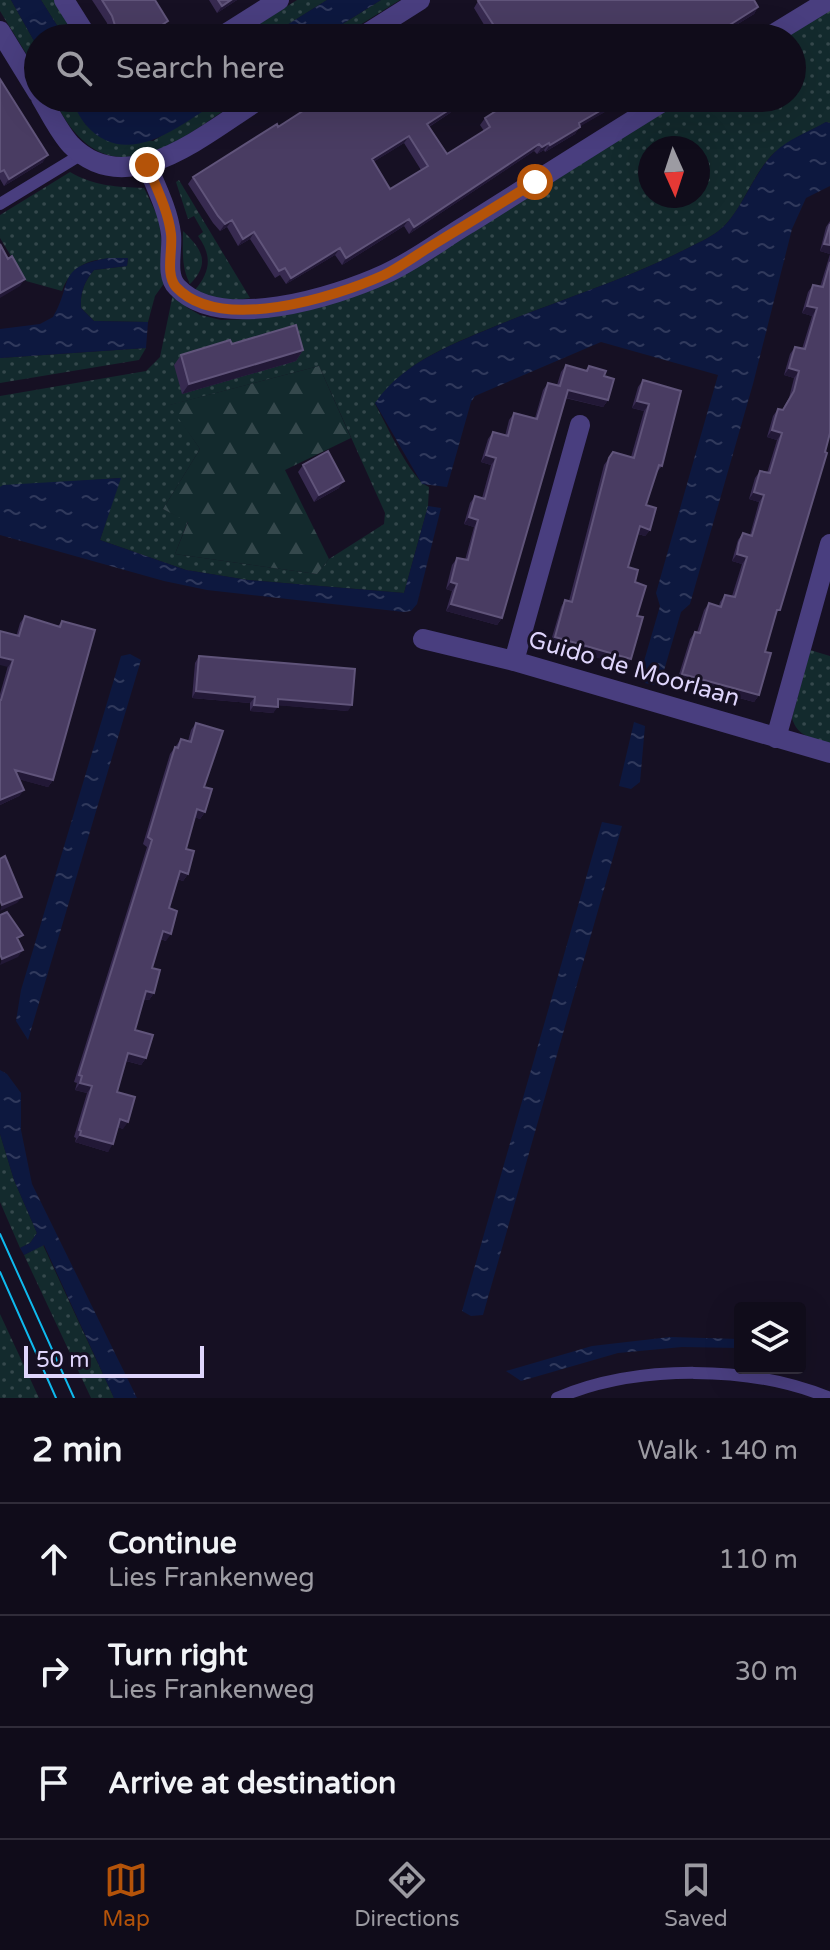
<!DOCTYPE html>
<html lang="en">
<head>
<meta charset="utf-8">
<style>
  body { margin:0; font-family:"Varela Round",sans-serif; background:#191523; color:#f1f3f6 }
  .controls { position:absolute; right:24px; bottom:24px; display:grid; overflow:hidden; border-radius:8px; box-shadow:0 8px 32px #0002 }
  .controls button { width:72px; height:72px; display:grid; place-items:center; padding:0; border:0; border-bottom:2px solid #302c39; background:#100c1a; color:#f1f3f6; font:40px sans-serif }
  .compass { position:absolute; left:638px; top:136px; width:72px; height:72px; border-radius:50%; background:#100c1a; box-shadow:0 8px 32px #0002; rotate:177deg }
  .scale { position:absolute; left:24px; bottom:20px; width:180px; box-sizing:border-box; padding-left:8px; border:4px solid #dfd5fc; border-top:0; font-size:22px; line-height:28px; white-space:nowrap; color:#dfd5fc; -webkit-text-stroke:6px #161023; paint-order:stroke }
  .stop { position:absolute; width:24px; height:24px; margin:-18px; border:6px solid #b45309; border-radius:50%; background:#fff }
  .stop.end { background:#b45309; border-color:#fff; box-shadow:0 2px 8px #0008 }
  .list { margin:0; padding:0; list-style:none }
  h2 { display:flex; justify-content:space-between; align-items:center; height:104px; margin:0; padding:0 32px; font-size:34px }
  h2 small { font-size:26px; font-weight:400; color:#9c9ba2 }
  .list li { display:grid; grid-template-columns:52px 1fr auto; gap:24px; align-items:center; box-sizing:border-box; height:112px; padding:0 32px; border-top:2px solid #302c39 }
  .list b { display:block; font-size:30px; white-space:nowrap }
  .list p { margin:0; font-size:26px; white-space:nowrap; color:#9c9ba2 }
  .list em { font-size:26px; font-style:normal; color:#9c9ba2 }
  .icon { flex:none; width:44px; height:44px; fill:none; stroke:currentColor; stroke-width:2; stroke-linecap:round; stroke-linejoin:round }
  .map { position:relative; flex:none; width:830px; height:1398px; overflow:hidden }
  .search { position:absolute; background:#100c1a; box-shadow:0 8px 32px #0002; left:24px; right:24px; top:24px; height:88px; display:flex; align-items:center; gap:20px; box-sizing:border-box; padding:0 28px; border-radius:44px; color:#9c9ba2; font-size:30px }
  .sheet { height:440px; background:#100c1a }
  nav { display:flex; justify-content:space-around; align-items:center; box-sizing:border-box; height:112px; border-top:2px solid #302c39; background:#100c1a; font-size:22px; color:#9c9ba2 }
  nav a { display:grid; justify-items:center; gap:4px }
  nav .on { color:#b45309 }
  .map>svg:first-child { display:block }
</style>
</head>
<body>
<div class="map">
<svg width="830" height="1398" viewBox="0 0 830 1398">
  <defs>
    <pattern id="grass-dots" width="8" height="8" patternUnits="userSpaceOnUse" patternTransform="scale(2)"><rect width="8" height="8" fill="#132a2d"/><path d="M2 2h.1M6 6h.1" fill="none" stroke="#35484c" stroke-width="1.8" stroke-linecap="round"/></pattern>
    <pattern id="forest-firs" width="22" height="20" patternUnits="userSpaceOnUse" patternTransform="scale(2)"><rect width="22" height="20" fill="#132a2d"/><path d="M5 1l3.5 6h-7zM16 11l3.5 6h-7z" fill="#35484c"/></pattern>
    <pattern id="water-ripples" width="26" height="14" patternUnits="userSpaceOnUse" patternTransform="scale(2)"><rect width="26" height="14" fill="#0d183f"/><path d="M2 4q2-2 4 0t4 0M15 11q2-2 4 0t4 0" fill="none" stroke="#30395c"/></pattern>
  </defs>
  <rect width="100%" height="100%" fill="#161023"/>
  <path fill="url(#grass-dots)" fill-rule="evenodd" d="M 0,0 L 11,0 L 38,48 L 38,73 L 0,11 Z
    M 41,0 L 55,0 L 78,38 L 65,38 Z
    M 297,0 L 327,0 L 266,38 L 237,38 Z
    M 381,0 L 400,0 L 339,38 L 320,38 Z
    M 830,8 L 830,123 L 826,122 C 809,132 789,139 774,153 C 752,174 743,209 722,228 C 713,236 700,242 690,247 C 630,278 565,298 503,323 C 457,342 403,361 375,404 C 386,423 410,479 429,487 L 428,506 L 404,593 L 248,580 L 186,570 L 100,540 L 120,478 L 0,487 L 0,396 L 146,371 L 160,357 L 173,294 L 188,308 L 200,315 L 221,320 L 255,319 L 297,312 L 425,261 L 686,98 L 792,98 L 792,38 L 782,38 ZM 650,148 L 698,148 L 698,196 L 650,196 ZM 319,366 L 385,513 L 384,524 L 329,559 L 317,574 L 175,554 L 188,521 L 163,509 L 200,449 L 170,405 Z
    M 53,98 L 69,98 L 86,125 L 153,141 L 223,98 L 243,98 C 193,129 124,194 73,130 C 65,121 59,108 53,98 Z
    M 105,98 L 171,98 C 153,110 121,116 105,98 Z
    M 70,172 C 94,186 117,187 144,188 L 159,219 L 165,282 L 155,296 L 148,322 L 94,321 L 81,308 C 80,293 84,282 94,270 L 127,266 L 128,258 C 97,258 74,259 62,291 L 26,281 L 0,238 L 0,215 Z
    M 179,180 L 250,298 C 228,302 216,300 195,290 C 211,271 212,255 198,236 L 203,232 L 194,216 L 188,219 L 176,182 Z
    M 183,231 C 202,249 211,263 190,284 C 181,267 183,250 183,231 Z
    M 146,348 L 139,360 L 0,383 L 0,358 Z
    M 810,650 L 830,656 L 830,744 C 813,738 797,737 792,718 Z
    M 0,1134 L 14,1180 L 37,1233 L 30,1243 L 20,1248 L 0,1202 Z
    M 43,1245 L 114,1398 L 91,1398 L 24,1255 Z
    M 0,1314 L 39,1398 L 0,1398 Z"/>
  <path fill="url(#forest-firs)" d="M 319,366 L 351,438 L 285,470 L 329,559 L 317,574 L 175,554 L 188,522 L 163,509 L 200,449 L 169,405 Z"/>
  <path fill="url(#water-ripples)" d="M 11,0 L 41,0 L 65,38 L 38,38 L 38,48 Z
    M 327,0 L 381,0 L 320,38 L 266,38 Z
    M 69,98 L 105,98 L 109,103 L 124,108 L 144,109 L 171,98 L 223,98 C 184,122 128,173 86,125 C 79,117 75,106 69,98 Z
    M 826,122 L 830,123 L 830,186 L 806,198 L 792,229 L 753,384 L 690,604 L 681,612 L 661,681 L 653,685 L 645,683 L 640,675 L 660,606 L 656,593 L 718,375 L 601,342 L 475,396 L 471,402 L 447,487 L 422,484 L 375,403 C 405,360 456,343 503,323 C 565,298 630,278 690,247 C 700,242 713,236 722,228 C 742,210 753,174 774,153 C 789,138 809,132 826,122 Z
    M 109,258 L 128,258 L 127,266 L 94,270 C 84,282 80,293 81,308 L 94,321 L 148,322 L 146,348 L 0,358 L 0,329 L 40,324 L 53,317 C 74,282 55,267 109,258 Z
    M 121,478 L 100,540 L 186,570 L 248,580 L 404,593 L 428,506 L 441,508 L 417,604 L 411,611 L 404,612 L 207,590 L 164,581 L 0,535 L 0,487 L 3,485 Z
    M 130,654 L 141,660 L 28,1040 L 16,1021 L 21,990 L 121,656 Z
    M 634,722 L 645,726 L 640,782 L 631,789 L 619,786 Z
    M 602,822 L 622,826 L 483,1315 L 471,1316 L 462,1311 Z
    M 0,1070 L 7,1074 L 21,1093 L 21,1130 L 32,1184 L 137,1398 L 114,1398 L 44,1245 L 24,1255 L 20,1248 L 30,1243 L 37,1233 L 14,1180 L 0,1134 Z
    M 670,1337 L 740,1339 L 740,1348 L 682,1347 L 618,1353 L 521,1381 L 506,1371 L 592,1346 Z"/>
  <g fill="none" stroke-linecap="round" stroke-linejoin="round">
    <path stroke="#493e7f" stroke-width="12" d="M 0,204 L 82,154
      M 557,1398 C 637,1364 751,1365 830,1398"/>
    <path stroke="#493e7f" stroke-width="20" d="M 64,0 L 88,38
      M 0,31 L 38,93
      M 219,38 L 279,0
      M 360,38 L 420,0
      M 767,38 L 829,0
      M 41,98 C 50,113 59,132 71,145 C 129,204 209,130 262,98
      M 147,165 C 156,187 168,210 171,234 C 173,250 165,275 177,287 C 220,333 335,297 385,274 C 414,261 441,240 468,224 C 535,182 602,139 669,98
      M 423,639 L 514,661 L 830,753
      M 514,661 L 580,425
      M 776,738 L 830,544"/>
    <path stroke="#0fb9ed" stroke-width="2" d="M 0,1234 L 74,1398
      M 0,1272 L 56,1398"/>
  </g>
  <path fill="#372a50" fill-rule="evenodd" d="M 92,0 L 155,0 L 163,28 L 148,38 L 111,38 L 107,23 Z
    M 209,0 L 237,0 L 217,13 Z
    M 478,1 L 758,7 L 754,14 L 715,38 L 492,38 L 474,8 Z
    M 0,79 L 43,162 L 4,186 L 0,179 Z
    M 321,98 L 450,98 L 455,106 L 450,113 L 429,127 L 447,154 L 484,131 L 480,125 L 485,118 L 516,98 L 629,98 L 580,126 L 575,134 L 545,152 L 544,150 L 537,154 L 534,151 L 409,234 L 404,226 L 342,265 L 335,255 L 286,284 L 280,275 L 275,278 L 250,239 L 238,246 L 227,227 L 220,231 L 213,223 L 188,184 L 193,177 L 278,127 L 319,101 ZM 404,143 L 421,170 L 390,189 L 373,162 Z
    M 830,221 L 830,433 L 765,652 L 759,695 L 754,702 L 677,681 L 690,639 L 695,632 L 697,632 L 704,610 L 709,603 L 719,606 L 720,602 L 725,595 L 732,596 L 742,564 L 732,561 L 738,540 L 743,533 L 750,535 L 759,502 L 749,499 L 755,478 L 760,471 L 767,473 L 777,440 L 767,437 L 773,416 L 778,409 L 782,410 L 789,398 L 794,378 L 784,375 L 790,354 L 795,347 L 802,349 L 812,316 L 802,313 L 808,292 L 813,285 L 820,287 L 830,254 L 820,251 L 826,227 Z
    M 232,344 L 303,350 L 296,361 L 182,394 L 174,365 L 181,355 Z
    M 566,365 L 585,371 L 589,366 L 604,376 L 608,400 L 603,407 L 565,398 L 502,618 L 497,625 L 446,611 L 452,591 L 446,589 L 452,565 L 457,558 L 465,560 L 474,527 L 464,524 L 470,503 L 475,496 L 482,498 L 491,465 L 481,462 L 488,439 L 493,432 L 505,436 L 509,420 L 514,413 L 535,418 L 543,390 L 548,383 L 557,385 L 561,372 Z
    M 643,380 L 662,466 L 657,472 L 646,505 L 650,530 L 645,536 L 638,534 L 628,567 L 635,582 L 637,616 L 631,659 L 626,666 L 550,644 L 561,607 L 565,600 L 569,601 L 604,465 L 613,452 L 631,457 L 644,411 L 632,408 L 638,387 Z
    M 303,465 L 339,488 L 314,502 L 298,472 Z
    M 25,616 L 58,626 L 62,621 L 53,780 L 48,787 L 19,779 L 24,790 L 19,796 L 0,805 L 0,694 L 20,623 Z
    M 199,656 L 348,711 L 278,705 L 273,713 L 250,711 L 250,703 L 192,698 L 195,663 Z
    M 196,723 L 205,812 L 200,819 L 195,817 L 186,849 L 188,874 L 183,881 L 177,879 L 169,908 L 166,941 L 160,939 L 152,968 L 154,993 L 149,1000 L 143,999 L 135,1030 L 146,1058 L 141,1065 L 126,1061 L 117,1092 L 123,1129 L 118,1127 L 108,1152 L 75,1142 L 76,1138 L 74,1137 L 87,1093 L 75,1090 L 77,1083 L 74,1082 L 147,847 L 143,844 L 170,754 L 181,739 L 188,741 L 191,730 Z"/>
  <path fill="#221836" d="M 231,0 L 237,0 L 217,13 L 222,6 Z
    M 758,7 L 754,14 L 715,38 L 709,38 Z
    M 168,21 L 163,28 L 148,38 L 142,38 Z
    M 622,98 L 629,98 L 574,130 L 579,123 Z
    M 455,106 L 450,113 L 422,131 L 427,124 Z
    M 580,127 L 575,134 L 545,152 L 550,145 Z
    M 409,136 L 404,143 L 367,166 L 372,159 Z
    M 549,143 L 544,150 L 537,154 L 542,147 Z
    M 539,144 L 534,151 L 409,234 L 414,227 Z
    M 48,155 L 43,162 L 4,186 L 9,179 Z
    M 409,219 L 404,226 L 342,265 L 346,258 Z
    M 232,220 L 227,227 L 220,231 L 225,224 Z
    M 254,232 L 250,239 L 238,246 L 243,239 Z
    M 824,244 L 830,245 L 830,254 L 820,251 Z
    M 340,248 L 335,255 L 286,284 L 291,278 Z
    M 25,279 L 20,286 L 0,298 L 0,293 Z
    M 807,306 L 817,308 L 812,316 L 802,313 Z
    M 303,350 L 296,361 L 182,394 L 189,384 Z
    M 789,368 L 799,371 L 794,378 L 784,375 Z
    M 568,390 L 608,400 L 603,407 L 563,397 Z
    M 637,401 L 649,404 L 644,411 L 632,408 Z
    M 772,430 L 782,433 L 777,440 L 767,437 Z
    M 486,455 L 496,458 L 491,465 L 481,462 Z
    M 344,481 L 339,488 L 314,502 L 319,495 Z
    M 754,492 L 764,495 L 759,502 L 749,499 Z
    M 469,517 L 478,520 L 474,527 L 464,524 Z
    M 640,526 L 650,530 L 645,536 L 635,533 Z
    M 737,554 L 747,557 L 742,564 L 732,561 Z
    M 451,582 L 457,584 L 452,591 L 446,589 Z
    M 451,604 L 502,618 L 497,625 L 446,611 Z
    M 555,637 L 631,659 L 626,666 L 550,644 Z
    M 0,657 L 13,660 L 8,667 L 0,665 Z
    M 682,674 L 759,695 L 754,702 L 677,681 Z
    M 196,691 L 255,697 L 250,703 L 192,698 Z
    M 278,699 L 352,705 L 348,711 L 274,705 Z
    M 254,705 L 278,707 L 273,713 L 250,711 Z
    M 15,770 L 53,780 L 48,787 L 10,777 Z
    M 24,790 L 19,796 L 0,805 L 0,800 Z
    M 197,809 L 205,812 L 200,819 L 192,816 Z
    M 180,871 L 188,874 L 183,881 L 175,878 Z
    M 22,897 L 17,903 L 0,911 L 2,905 Z
    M 163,931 L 171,934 L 166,941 L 158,938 Z
    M 23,950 L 18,957 L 0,965 L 2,959 Z
    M 146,991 L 154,993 L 149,1000 L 141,998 Z
    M 128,1053 L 146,1058 L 141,1065 L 123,1060 Z
    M 80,1083 L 92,1086 L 87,1093 L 75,1090 Z
    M 120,1119 L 128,1122 L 123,1129 L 115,1126 Z
    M 80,1135 L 113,1144 L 108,1152 L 75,1142 Z"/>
  <path fill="#493c62" stroke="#60547a" stroke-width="2" fill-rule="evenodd" d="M 102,0 L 155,0 L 168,21 L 142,38 L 125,38 L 124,36 L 118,35 L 112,16 Z
    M 218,0 L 231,0 L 222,6 Z
    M 480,0 L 754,0 L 758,7 L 709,38 L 513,38 L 511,34 L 505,38 L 502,38 L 478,1 Z
    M 0,79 L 48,155 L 9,179 L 4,170 L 0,172 Z
    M 323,98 L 450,98 L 455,106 L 427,124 L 447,154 L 490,127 L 485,118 L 516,98 L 622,98 L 579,123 L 580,127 L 550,145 L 549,143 L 542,147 L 539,144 L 414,227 L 409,219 L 346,258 L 340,248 L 291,278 L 285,268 L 279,271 L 254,232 L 243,239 L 232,220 L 225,224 L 218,216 L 193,177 L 277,124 L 278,127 ZM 409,136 L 428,166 L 390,189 L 372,159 Z
    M 830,224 L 830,245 L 824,244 Z
    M 0,244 L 8,259 L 12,256 L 25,279 L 0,293 Z
    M 830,262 L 830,433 L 825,452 L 827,453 L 780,610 L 777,610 L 765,652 L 771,653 L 759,695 L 682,674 L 695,632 L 700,633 L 709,603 L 721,607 L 725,595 L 735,597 L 747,557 L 737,554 L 739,543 L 743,533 L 752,536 L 764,495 L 754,492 L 760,471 L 770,473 L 782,433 L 772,430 L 775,419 L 778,409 L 783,410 L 794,391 L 799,371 L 789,368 L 792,357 L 795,347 L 805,349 L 817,308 L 807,306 L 813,285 L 823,287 Z
    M 296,325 L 303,350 L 189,384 L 181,355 L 230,340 L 232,344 Z
    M 566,365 L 587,371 L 589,366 L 606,371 L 604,376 L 614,379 L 608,400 L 568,390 L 502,618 L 451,604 L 457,584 L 451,582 L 457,558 L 468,560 L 478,520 L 469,517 L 475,496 L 485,499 L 496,458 L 486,455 L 493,432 L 508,436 L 514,413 L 537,419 L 548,383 L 560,386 Z
    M 643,380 L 681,391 L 662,466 L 659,465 L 646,505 L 656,508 L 650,530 L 640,526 L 628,567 L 638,570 L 635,582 L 646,586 L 637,616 L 643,617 L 631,659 L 555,637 L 565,600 L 572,602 L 609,458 L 613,452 L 634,458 L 649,404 L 637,401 Z
    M 328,451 L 344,481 L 319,495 L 303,465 Z
    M 25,616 L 60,627 L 62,621 L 95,630 L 53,780 L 15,770 L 24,790 L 0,800 L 0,700 L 1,700 L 13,660 L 0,657 L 0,631 L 19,636 Z
    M 199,656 L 355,669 L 352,705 L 278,699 L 278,707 L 254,705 L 255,697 L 196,691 Z
    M 196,723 L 223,731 L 204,787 L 212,789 L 205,812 L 197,809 L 186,849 L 194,851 L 188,874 L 180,871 L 169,908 L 177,911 L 171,934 L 163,931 L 152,968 L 160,970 L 154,993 L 146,991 L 135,1030 L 153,1035 L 146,1058 L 128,1053 L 117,1092 L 135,1097 L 128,1122 L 120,1119 L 113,1144 L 80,1135 L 81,1131 L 79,1130 L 92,1086 L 80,1083 L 82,1076 L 79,1075 L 152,840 L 148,837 L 175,747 L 178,748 L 181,739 L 191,742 Z
    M 5,856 L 22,897 L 2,905 L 0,900 L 0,859 Z
    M 7,912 L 23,935 L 17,938 L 23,950 L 2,959 L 0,954 L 0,915 Z"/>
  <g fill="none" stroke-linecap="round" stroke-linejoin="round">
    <path stroke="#b45309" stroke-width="10" d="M 147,165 C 156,187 168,210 171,234 C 173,250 165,274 176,287 C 220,334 335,297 384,275 C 402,266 419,253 436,243 C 469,223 502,203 535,182"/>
  </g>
  <g text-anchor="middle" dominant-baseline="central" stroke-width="6" stroke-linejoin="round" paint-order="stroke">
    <g font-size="24" fill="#dfd5fc" stroke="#161023">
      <text transform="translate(634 669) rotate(16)">Guido de Moorlaan</text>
    </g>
  </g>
</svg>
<div class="controls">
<button><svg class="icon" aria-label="layers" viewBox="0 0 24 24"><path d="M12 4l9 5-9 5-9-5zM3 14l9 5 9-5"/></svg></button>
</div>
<svg class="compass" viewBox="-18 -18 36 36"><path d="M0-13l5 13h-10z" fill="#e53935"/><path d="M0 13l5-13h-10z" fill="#9c9ba2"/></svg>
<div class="scale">50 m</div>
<div class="stop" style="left:535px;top:182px"></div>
<div class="stop end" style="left:147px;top:165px"></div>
<div class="search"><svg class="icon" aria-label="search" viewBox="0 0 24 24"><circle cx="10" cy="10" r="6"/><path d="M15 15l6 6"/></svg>Search here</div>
</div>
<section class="sheet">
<h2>2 min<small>Walk · 140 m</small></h2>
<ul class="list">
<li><svg class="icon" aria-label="ahead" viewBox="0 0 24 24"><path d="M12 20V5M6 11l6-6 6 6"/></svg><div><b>Continue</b><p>Lies Frankenweg</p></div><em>110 m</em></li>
<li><svg class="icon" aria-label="right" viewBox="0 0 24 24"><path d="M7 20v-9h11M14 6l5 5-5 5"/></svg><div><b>Turn right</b><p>Lies Frankenweg</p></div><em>30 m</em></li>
<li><svg class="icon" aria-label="arrive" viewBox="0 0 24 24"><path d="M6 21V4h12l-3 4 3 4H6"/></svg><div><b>Arrive at destination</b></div></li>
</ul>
</section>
<nav>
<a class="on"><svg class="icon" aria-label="map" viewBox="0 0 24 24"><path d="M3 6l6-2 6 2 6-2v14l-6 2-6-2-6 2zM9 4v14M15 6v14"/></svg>Map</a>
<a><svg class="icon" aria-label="directions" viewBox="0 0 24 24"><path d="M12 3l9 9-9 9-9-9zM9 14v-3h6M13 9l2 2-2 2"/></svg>Directions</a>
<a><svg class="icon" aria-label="saved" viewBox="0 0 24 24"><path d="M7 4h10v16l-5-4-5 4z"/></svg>Saved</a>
</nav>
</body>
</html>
